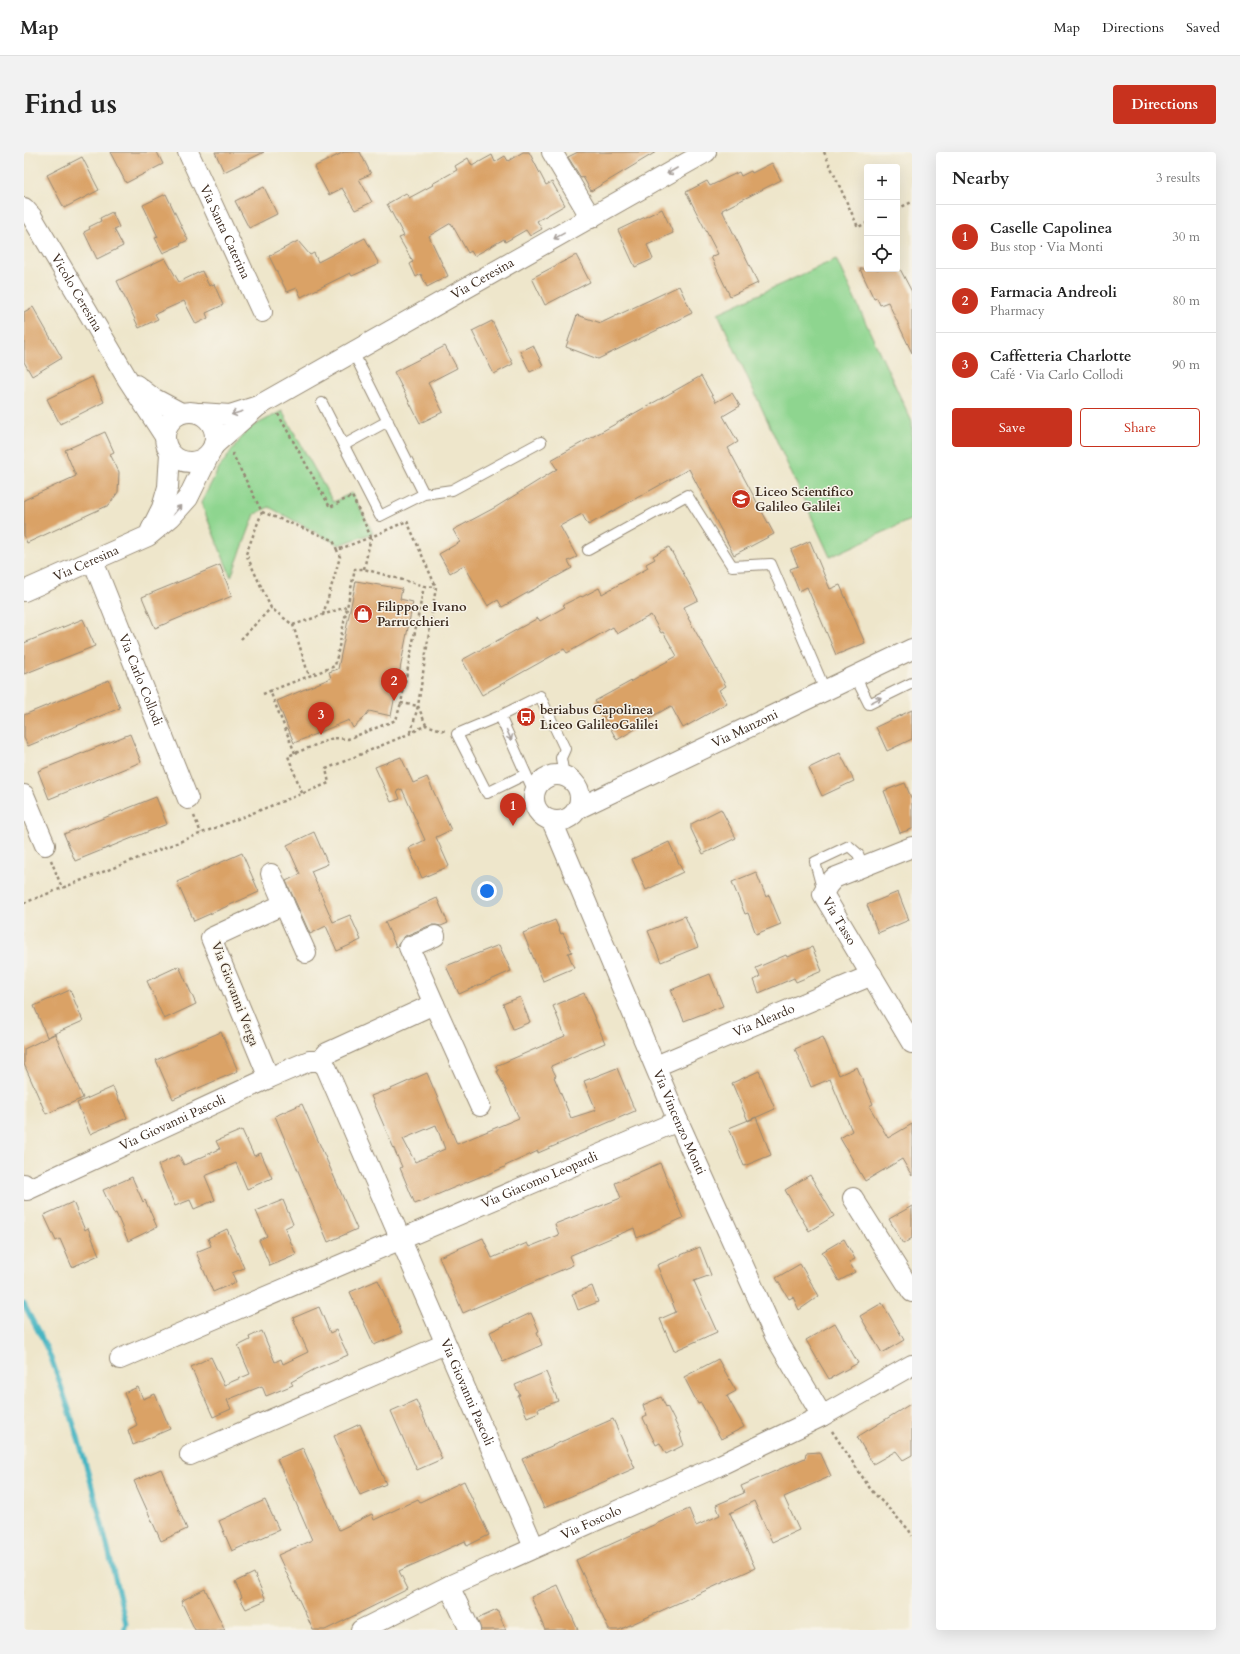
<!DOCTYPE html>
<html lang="en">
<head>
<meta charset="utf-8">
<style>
  body { margin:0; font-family:Cardo,serif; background:#f2f2f2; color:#222 }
  .controls { position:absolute; right:12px; top:12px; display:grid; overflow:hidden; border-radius:4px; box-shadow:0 4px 16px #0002 }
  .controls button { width:36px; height:36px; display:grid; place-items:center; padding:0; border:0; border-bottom:1px solid #e0e0e0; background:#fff; color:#222; font:20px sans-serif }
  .you { position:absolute; left:463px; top:739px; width:14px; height:14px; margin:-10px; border:3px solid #fff; border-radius:50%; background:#1a73e8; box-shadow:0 0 0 6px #1a73e833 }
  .badge { display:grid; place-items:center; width:26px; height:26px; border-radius:50%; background:#c8321e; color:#fff; font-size:13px; font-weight:700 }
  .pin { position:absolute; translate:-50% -33px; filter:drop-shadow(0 1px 2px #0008) }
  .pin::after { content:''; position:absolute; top:21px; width:14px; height:12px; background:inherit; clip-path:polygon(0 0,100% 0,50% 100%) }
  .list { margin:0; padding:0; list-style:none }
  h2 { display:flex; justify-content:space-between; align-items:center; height:52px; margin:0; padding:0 16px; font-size:17px }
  h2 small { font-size:13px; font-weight:400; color:#767676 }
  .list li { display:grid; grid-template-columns:26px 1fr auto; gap:12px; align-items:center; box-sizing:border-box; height:64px; padding:0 16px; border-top:1px solid #e0e0e0 }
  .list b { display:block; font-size:15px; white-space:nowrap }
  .list p { margin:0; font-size:13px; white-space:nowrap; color:#767676 }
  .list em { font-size:13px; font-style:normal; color:#767676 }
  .actions { display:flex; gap:8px; padding:12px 16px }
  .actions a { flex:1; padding:9px 0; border:1px solid #c8321e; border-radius:4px; text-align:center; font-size:14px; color:#c8321e }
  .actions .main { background:#c8321e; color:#fff }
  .icon { flex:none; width:22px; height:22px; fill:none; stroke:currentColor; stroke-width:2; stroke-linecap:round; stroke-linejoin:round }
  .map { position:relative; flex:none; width:888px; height:1478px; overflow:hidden; border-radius:4px }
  header { display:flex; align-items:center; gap:24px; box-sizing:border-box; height:56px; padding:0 20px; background:#fff; border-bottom:1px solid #e0e0e0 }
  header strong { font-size:19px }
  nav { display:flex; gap:22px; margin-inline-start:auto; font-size:14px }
  .intro { display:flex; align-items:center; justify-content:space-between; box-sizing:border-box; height:96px; padding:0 24px }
  h1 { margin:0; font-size:28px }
  .button { padding:10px 18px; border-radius:4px; background:#c8321e; color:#fff; font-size:14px; font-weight:700 }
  main { display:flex; gap:24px; padding:0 24px }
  aside { flex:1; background:#fff; border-radius:4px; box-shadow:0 4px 16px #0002 }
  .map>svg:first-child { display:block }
</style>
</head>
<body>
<header>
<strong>Map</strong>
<nav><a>Map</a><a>Directions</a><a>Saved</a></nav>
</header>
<div class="intro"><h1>Find us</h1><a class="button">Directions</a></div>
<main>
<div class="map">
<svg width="888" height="1478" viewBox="0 0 888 1478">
  <rect width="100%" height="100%" fill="#f7f3e8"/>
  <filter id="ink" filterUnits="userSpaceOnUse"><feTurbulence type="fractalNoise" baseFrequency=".025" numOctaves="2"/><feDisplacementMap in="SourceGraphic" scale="8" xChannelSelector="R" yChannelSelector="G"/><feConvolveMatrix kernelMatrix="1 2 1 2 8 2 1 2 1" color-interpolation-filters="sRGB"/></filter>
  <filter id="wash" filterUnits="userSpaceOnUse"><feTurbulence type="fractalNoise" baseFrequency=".012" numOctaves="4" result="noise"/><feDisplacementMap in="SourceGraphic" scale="16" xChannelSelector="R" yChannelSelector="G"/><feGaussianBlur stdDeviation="0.9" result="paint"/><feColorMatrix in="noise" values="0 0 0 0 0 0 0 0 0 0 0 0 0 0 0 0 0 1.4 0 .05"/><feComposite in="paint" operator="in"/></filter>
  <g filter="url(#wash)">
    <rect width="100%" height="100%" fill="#eee6cb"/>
    <path fill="#8ed58f" stroke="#648056" d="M 812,107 L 888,270 L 888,367 L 806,405 L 694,161 Z
      M 258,259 L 309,350 L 328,341 L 349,381 L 315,393 L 245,355 L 231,362 L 207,425 L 177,351 L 195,316 L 224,277 Z"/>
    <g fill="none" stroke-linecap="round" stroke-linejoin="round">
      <path stroke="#47b5c2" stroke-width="5" d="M 0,1152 C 9,1171 21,1189 28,1209 C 60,1294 81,1383 102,1472 L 100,1478"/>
    </g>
    <g id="blocks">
      <path fill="#daa266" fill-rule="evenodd" d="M 86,0 L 133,0 L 139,12 L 102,31 Z
        M 191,0 L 240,0 L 200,20 Z
        M 320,0 L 336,0 L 347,22 L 335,27 L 348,50 L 331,58 L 318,36 L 305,43 L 290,15 Z
        M 499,0 L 505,0 L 522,33 L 528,30 L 541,53 L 513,69 L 518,77 L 506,84 L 502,78 L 481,90 L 480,87 L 450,104 L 447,99 L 444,101 L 427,71 L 405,84 L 424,124 L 403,135 L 397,122 L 392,125 L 386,112 L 389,110 L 375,86 L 380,84 L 363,52 L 382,41 L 385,46 L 409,33 L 408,32 L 433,18 L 431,14 L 444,6 L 448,14 L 468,3 L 471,10 L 481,4 L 484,9 Z
        M 554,0 L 632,0 L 567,39 L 559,25 L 557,26 L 544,5 Z
        M 58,5 L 75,38 L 40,56 L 23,23 Z
        M 748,11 L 757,28 L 698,58 L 734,131 L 706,144 L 687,105 L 694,102 L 662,40 L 683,29 L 686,34 L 715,20 L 717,24 L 727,19 L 728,21 Z
        M 240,35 L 253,62 L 225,76 L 211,49 Z
        M 142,42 L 164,88 L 156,92 L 157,93 L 139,101 L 131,86 L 134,85 L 119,53 Z
        M 638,57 L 649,81 L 623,93 L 629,107 L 611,115 L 594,78 Z
        M 88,60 L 95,75 L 90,77 L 99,94 L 73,107 L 60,80 L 66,77 L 65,75 L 77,69 L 76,66 Z
        M 341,86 L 355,112 L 328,124 L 326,121 L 277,145 L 273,136 L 263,140 L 245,104 L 274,89 L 286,103 L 290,101 L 294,110 Z
        M 552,103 L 566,130 L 521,153 L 508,126 Z
        M 141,106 L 155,130 L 178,119 L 185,134 L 190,132 L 199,153 L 182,161 L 184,166 L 172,172 L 160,149 L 131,162 L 134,167 L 115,176 L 93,129 Z
        M 836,117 L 876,117 L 888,140 L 888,201 L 864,150 L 856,153 L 853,146 L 850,147 Z
        M 655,134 L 668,161 L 574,207 L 542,195 L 553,163 L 577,171 Z
        M 9,155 L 38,206 L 8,224 L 0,210 L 0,160 Z
        M 468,169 L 489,212 L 470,222 L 448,179 Z
        M 509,193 L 519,214 L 506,220 L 496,199 Z
        M 421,194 L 433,216 L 404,231 L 419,260 L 396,271 L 370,220 Z
        M 677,224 L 692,250 L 708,241 L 716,254 L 699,264 L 714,290 L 704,296 L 750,382 L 710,403 L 665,317 L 564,373 L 558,362 L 536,374 L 553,405 L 544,409 L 548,416 L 478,455 L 474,448 L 464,454 L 440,413 L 426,421 L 415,402 L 436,390 L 429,378 L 472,355 L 533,317 L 527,308 Z
        M 68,225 L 80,250 L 36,272 L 23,247 Z
        M 81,280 L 90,300 L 86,302 L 95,320 L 94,340 L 85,353 L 3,391 L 0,383 L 0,348 L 52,324 L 41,298 Z
        M 786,389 L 806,437 L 816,433 L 841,491 L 812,503 L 783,435 L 775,439 L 766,417 L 774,414 L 767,398 Z
        M 645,395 L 674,448 L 660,455 L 665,466 L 664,466 L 702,534 L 695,538 L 703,551 L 659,576 L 647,554 L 622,568 L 623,570 L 593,588 L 571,549 L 653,504 L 639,480 L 637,481 L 627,463 L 593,482 L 589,475 L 543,501 L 540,497 L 458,543 L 438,508 L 514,466 L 516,469 L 541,455 L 539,453 L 557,444 L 558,445 L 575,436 L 578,442 L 624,416 L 622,412 L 631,407 L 629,404 Z
        M 196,413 L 208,444 L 131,476 L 118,445 Z
        M 332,429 L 378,437 L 376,447 L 389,450 L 367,564 L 345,559 L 340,566 L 329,576 L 325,568 L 270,591 L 253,549 L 307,526 L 305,520 L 314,517 Z
        M 59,467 L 71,494 L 0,522 L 0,491 Z
        M 85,528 L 96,556 L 4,594 L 0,586 L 0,563 Z
        M 888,558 L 888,587 L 863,599 L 852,575 Z
        M 106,582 L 117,610 L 25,647 L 14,619 Z
        M 816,601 L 830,629 L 798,644 L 785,616 Z
        M 377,605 L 389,631 L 403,625 L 427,678 L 412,685 L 425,714 L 398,726 L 385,696 L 401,688 L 378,637 L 373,639 L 376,647 L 367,650 L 351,615 Z
        M 881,631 L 888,648 L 888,677 L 876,681 L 860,639 Z
        M 132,645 L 143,672 L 51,709 L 40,682 Z
        M 697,657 L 712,686 L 679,702 L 667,677 L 667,672 Z
        M 290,680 L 304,712 L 287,719 L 309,770 L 326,763 L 337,788 L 313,799 L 302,774 L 286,782 L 262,729 L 276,722 L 263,693 Z
        M 645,690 L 659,720 L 622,738 L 608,707 Z
        M 218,701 L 235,740 L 170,769 L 153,730 Z
        M 732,720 L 742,745 L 745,743 L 757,772 L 732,782 L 724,761 L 721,762 L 708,730 Z
        M 874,740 L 885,768 L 854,781 L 843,753 Z
        M 413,746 L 424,771 L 417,774 L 412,773 L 407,773 L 381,784 L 372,795 L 361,770 Z
        M 661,764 L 674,795 L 637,810 L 624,779 Z
        M 531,768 L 537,782 L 539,781 L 548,800 L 544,801 L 550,816 L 519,829 L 499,781 Z
        M 475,793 L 487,819 L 435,842 L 422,814 Z
        M 788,795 L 798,819 L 772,830 L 770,826 L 735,841 L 730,828 L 736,825 L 732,816 L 762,803 L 763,805 Z
        M 155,814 L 172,852 L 140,867 L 123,829 Z
        M 686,822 L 699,854 L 660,869 L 647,838 Z
        M 46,838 L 59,869 L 23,885 L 10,854 Z
        M 560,841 L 581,891 L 527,914 L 532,924 L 530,925 L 547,966 L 572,958 L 560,929 L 593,916 L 611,959 L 514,1001 L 514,999 L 481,1014 L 481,1015 L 460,1024 L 460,1023 L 391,1052 L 376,1016 L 378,1015 L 347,944 L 360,939 L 360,940 L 403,921 L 433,992 L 495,966 L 473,919 L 475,919 L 472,914 L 541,884 L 529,854 ZM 412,973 L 421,997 L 391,1010 L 379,987 Z
        M 496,845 L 506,870 L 489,877 L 479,852 Z
        M 197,880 L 214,919 L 149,947 L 132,908 Z
        M 31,882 L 59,946 L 22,962 L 0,912 L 0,897 Z
        M 799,885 L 815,923 L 833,915 L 849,952 L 845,954 L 864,986 L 888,972 L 888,1024 L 878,1007 L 841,1029 L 816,986 L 828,979 L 806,927 L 787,935 L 771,897 Z
        M 735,919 L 751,957 L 724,969 L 708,931 Z
        M 89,935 L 103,966 L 66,982 L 53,951 Z
        M 278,952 L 333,1077 L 304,1090 L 251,964 Z
        M 732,965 L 747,1003 L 720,1014 L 705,976 Z
        M 218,978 L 230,1004 L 237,1001 L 248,1026 L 223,1037 L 212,1011 L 181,1024 L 191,1048 L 170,1057 L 166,1048 L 151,1054 L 134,1013 L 155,1003 L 160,1013 L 196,997 L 192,989 Z
        M 636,1011 L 659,1066 L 613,1086 L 610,1076 L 545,1104 L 549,1113 L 439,1161 L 415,1105 L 459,1086 L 468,1106 L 503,1091 L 505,1095 L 535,1083 L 531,1072 L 597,1046 L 591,1031 Z
        M 786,1023 L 810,1064 L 785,1079 L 761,1038 Z
        M 108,1025 L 119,1050 L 121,1048 L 133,1075 L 104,1089 L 92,1061 L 90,1062 L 79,1038 Z
        M 259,1048 L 269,1072 L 261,1076 L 272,1103 L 246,1114 L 235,1088 L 243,1084 L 232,1059 Z
        M 49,1050 L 61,1078 L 64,1076 L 75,1103 L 48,1115 L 36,1087 L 32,1089 L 20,1063 Z
        M 888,1054 L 888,1086 L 879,1092 L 865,1067 Z
        M 203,1077 L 220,1116 L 208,1121 L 212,1130 L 189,1140 L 172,1100 L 187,1094 L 184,1086 Z
        M 820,1087 L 831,1107 L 825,1110 L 831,1120 L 815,1129 L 798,1100 Z
        M 676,1095 L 687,1123 L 670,1129 L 693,1180 L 650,1199 L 636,1167 L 652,1160 L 633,1113 Z
        M 776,1112 L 795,1144 L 775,1158 L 769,1145 L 765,1147 L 752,1126 Z
        M 354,1128 L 378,1181 L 350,1193 L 326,1140 Z
        M 568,1134 L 574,1150 L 554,1158 L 548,1142 Z
        M 858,1151 L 880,1188 L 858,1201 L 836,1164 Z
        M 295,1155 L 306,1181 L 312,1178 L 324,1203 L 291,1217 L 267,1230 L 269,1233 L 242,1244 L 238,1234 L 203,1248 L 207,1257 L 189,1265 L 167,1215 L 187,1205 L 200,1233 L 226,1222 L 214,1194 L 226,1188 L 225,1185 L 238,1179 L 251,1210 L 257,1207 L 259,1212 L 284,1200 L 269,1166 Z
        M 507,1161 L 515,1179 L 513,1180 L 518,1193 L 479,1210 L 466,1180 Z
        M 811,1171 L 834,1211 L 805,1227 L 782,1188 Z
        M 694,1207 L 712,1239 L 703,1244 L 720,1275 L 697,1287 L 677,1251 L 674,1252 L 660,1225 Z
        M 522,1220 L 534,1249 L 514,1257 L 515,1260 L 503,1265 L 494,1244 L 496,1243 L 491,1233 Z
        M 114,1235 L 119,1247 L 131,1242 L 146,1277 L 109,1293 L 104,1278 L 113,1273 L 100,1241 Z
        M 637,1245 L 642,1255 L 643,1254 L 657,1282 L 656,1283 L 660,1293 L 642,1302 L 636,1291 L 632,1293 L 619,1266 L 623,1264 L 619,1253 Z
        M 392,1248 L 418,1307 L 393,1318 L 367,1259 Z
        M 888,1251 L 888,1303 L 879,1308 L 872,1299 L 849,1312 L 833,1285 Z
        M 589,1267 L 611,1316 L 520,1356 L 498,1307 Z
        M 336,1272 L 362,1332 L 336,1343 L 310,1284 Z
        M 279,1296 L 315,1378 L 348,1362 L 350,1368 L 394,1347 L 396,1350 L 440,1329 L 465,1383 L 443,1394 L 441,1389 L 375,1419 L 384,1437 L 301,1478 L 289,1478 L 254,1403 L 288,1388 L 253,1307 Z
        M 796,1300 L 807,1324 L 760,1345 L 775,1378 L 748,1390 L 730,1349 L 706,1361 L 731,1416 L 595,1478 L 585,1478 L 552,1408 L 665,1357 L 672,1374 L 696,1363 L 692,1353 L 720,1341 L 717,1334 L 781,1306 L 782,1301 Z
        M 137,1317 L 163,1377 L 137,1389 L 110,1329 Z
        M 241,1348 L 255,1378 L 208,1399 L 195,1369 Z
        M 230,1421 L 242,1448 L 222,1457 L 216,1446 L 218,1445 L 211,1430 Z
        M 534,1433 L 554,1478 L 521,1478 L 507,1445 Z
        M 181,1437 L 201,1478 L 171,1478 L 157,1449 Z
        M 473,1458 L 482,1478 L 457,1478 L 453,1467 Z"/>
    </g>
  </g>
  <g filter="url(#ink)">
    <use href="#blocks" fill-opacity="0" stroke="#948874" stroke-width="1"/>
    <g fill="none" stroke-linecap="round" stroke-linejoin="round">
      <defs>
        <path id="service" d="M 329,200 L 400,342
          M 298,251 L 356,364 L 400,342 L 428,338 L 517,290
          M 320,293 L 364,269
          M 564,398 L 663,343 L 708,414 L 747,412 L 801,538
          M 831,524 L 845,552 L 888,531
          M 476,564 L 433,582 L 463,641 L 502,622
          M 510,640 L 476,564 L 516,544 L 541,597 L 537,606 L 540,624
          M 799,740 L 791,710 L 825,694 L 834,702 L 839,714"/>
        <g id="minor">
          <path id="s1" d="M 164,0 L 238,160"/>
          <path d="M 528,0 L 567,66"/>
          <path id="s2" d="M 0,56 L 8,65 L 103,226 L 140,283"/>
          <path d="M 112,233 L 129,246 L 157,261"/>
          <path id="s3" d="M 234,254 L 682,0"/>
          <circle cx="166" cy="285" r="25"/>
          <path d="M 176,261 L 206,263 L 234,254 L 190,293"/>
          <path d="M 127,378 L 138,356 L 144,335 L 146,301"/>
          <path id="s4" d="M 69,409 L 164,647"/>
          <path id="s5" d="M 0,439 L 124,384 L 147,365 L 164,346 L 186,301"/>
          <circle cx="533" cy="646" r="23"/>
          <path d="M 0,643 L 21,693"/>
          <path id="s6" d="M 553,657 L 888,497"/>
          <path id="s7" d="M 528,669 L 654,969 L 751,1184 L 798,1264"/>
          <path id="s8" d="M 888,695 L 810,726 L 804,733 L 799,742 L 888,891"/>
          <path d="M 247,722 L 260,752"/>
          <path d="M 410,852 L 456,954"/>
          <path id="s9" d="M 296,909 L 302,915 L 510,1395"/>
          <path id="s10" d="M 632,914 L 848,823"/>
          <path d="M 245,926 L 187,786 L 260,752 L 282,801"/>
          <path id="s11" d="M 0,1032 L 3,1038 L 245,926 L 285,909 L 296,909 L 303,901 L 410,852 L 385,795 L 411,784"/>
          <path d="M 829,1046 L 888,1140"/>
          <path id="s12" d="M 96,1207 L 654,969"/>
          <path d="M 166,1303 L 421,1192"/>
          <path d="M 425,1434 L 446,1478"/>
          <path id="s13" d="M 337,1478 L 425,1434 L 694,1314 L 798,1264 L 888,1213"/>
        </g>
      </defs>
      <use href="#service" stroke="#948874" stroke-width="12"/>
      <use href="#minor" stroke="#948874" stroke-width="22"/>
      <path stroke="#948874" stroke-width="2.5" stroke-dasharray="3 3" stroke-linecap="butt" d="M 800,0 L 834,75 L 843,71
        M 873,57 L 888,50
        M 254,262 L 306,355 L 328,344 L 347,385 L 383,369 L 412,435 L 394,554 L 402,573
        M 208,301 L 238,360 L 222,402 L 247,456 L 269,473 L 285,524
        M 238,360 L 309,388 L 313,398 L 347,385
        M 340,417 L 347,385
        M 400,434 L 412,435
        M 299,463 L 316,405 L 313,398
        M 269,473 L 322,455
        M 217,487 L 247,456
        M 239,542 L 246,539
        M 271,601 L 246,539 L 311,514 L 331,417 L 340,417 L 400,434 L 377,551 L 394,554 L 387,580
        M 278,641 L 264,604 L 309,586 L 324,587 L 372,568 L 377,551
        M 170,664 L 177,681
        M 27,708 L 38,736
        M 0,751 L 305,631 L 302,617 L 387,581 L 402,573 L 421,579
        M 808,1279 L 847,1338 L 885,1378 L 888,1384"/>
      <use href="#service" stroke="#fff" stroke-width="10"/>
      <use href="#minor" stroke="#fff" stroke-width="20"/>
    </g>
    <defs><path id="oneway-shaft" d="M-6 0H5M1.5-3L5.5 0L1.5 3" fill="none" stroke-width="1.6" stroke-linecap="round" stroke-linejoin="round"/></defs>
    <g stroke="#a79f9a">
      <use href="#oneway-shaft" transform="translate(648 19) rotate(150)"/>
      <use href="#oneway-shaft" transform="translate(535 84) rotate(151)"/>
      <use href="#oneway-shaft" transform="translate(213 261) rotate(163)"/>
      <use href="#oneway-shaft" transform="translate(153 358) rotate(-50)"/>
      <use href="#oneway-shaft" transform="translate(852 548) rotate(-26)"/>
      <use href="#oneway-shaft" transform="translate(485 583) rotate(66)"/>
    </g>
  </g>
  <defs>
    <symbol id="school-disc" viewBox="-11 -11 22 22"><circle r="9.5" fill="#c8321e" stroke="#f7f3e8"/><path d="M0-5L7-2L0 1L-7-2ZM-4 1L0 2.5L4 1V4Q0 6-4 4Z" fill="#fff"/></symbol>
    <symbol id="shop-disc" viewBox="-11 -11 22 22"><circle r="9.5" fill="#c8321e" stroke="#f7f3e8"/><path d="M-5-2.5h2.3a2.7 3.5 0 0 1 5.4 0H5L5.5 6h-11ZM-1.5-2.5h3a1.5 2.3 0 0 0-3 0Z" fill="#fff"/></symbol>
    <symbol id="bus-disc" viewBox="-11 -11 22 22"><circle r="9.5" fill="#c8321e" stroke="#f7f3e8"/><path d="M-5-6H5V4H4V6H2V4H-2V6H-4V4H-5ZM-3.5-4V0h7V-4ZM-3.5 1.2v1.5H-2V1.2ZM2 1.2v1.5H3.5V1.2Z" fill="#fff"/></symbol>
  </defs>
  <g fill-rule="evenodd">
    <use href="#school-disc" x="706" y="336" width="22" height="22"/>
    <use href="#shop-disc" x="328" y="451" width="22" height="22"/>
    <use href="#bus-disc" x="491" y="554" width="22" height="22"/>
  </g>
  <g text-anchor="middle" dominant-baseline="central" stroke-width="3" stroke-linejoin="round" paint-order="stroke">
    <g font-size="13" fill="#3b2a1e" stroke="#f7f3e8">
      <text stroke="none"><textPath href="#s1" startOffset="88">Via Santa Caterina</textPath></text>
      <text stroke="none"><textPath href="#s3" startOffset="258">Via Ceresina</textPath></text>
      <text stroke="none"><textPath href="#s2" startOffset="100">Vicolo Ceresina</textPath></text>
      <text stroke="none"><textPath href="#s5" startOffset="68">Via Ceresina</textPath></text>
      <text stroke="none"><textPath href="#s4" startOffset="128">Via Carlo Collodi</textPath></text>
      <text stroke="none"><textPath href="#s6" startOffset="186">Via Manzoni</textPath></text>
      <text stroke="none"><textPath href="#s8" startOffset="135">Via Tasso</textPath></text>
      <text transform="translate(211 842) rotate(69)">Via Giovanni Verga</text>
      <text stroke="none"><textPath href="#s10" startOffset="117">Via Aleardo</textPath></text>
      <text stroke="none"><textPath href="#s7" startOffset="327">Via Vincenzo Monti</textPath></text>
      <text stroke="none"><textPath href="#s11" startOffset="167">Via Giovanni Pascoli</textPath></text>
      <text stroke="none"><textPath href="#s12" startOffset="456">Via Giacomo Leopardi</textPath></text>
      <text stroke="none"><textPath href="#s9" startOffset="363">Via Giovanni Pascoli</textPath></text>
      <text stroke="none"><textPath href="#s13" startOffset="254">Via Foscolo</textPath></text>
    </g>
    <g font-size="13" font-weight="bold" fill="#3b2a1e" stroke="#f7f3e8" text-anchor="start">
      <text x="731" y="340">Liceo Scientifico<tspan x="731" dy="15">Galileo Galilei</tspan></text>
      <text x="353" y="455">Filippo e Ivano<tspan x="353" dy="15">Parrucchieri</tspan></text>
      <text x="516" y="558">beriabus Capolinea<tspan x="516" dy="15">Liceo GalileoGalilei</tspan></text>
    </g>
  </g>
</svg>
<div class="controls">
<button>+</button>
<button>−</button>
<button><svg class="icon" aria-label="locate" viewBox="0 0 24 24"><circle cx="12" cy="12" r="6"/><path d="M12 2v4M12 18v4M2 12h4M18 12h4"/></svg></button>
</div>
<div class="you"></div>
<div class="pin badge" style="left:489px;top:674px">1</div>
<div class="pin badge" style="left:370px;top:549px">2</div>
<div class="pin badge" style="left:297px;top:583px">3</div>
</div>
<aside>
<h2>Nearby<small>3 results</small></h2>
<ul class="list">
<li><span class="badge">1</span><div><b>Caselle Capolinea</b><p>Bus stop · Via Monti</p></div><em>30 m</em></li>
<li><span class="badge">2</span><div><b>Farmacia Andreoli</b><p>Pharmacy</p></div><em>80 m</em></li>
<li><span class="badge">3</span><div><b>Caffetteria Charlotte</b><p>Café · Via Carlo Collodi</p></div><em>90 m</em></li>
</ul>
<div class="actions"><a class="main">Save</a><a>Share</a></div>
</aside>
</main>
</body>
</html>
